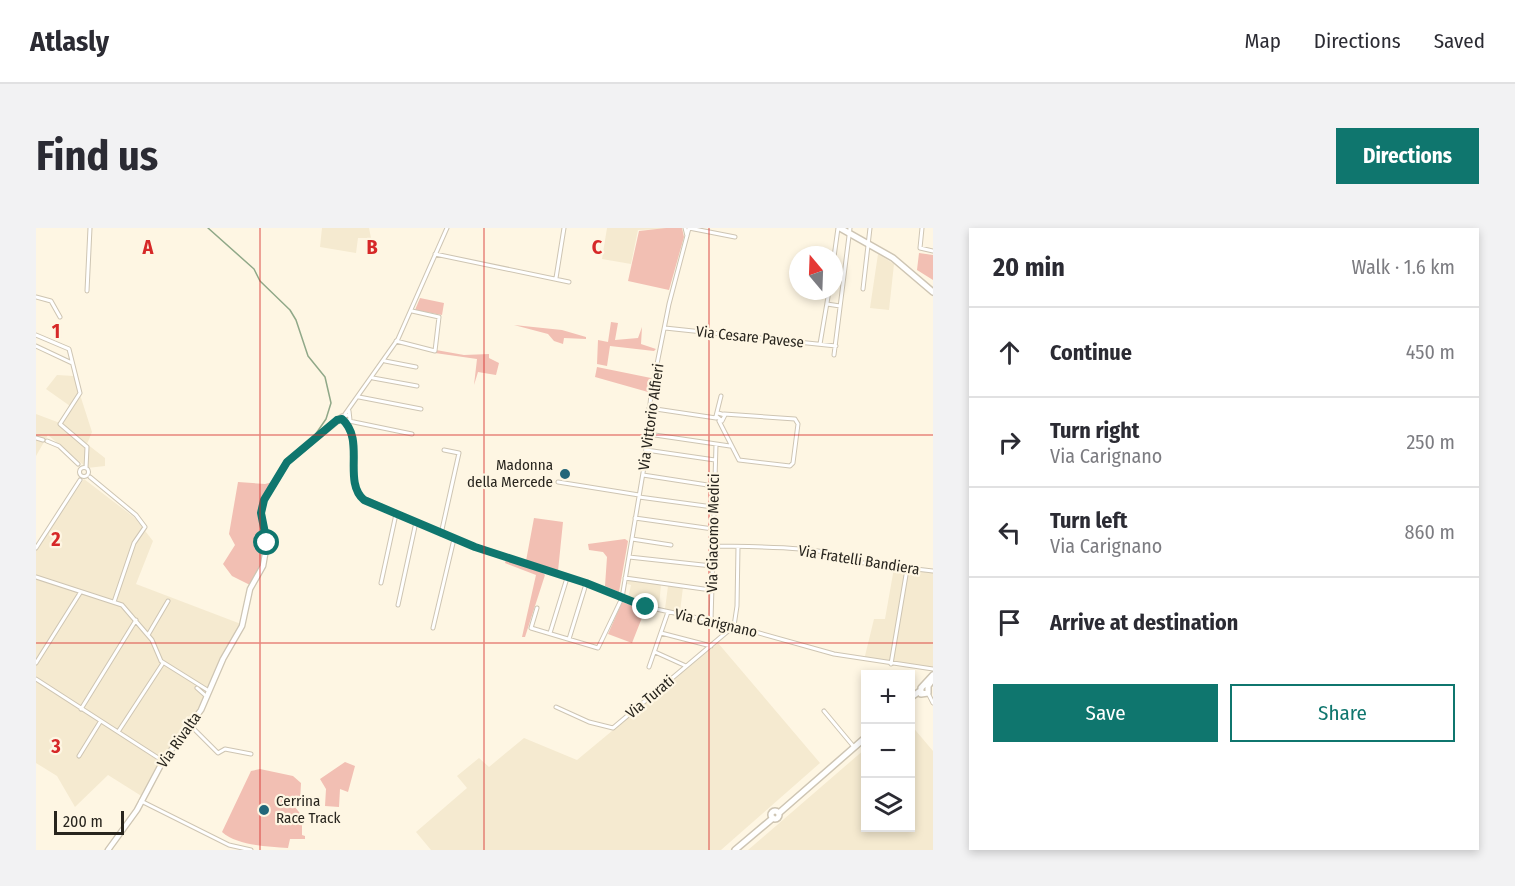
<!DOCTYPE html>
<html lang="en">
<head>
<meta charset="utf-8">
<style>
  body { margin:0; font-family:"Fira Sans Condensed",sans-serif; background:#f2f2f3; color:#2b2b33 }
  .controls { position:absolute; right:18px; bottom:18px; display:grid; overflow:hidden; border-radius:0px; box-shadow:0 3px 9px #0003 }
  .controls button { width:54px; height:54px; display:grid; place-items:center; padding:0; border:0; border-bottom:2px solid #e1e1e2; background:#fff; color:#2b2b33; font:30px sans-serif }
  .compass { position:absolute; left:753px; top:18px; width:54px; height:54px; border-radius:50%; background:#fff; box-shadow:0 3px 9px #0003; rotate:341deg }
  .scale { position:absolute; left:18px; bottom:15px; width:70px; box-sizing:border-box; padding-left:6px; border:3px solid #28251e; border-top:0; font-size:16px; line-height:21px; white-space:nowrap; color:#28251e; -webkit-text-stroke:4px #fef6e3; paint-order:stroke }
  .stop { position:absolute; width:18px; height:18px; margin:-14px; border:4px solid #0f766e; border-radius:50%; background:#fff }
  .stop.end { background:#0f766e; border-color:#fff; box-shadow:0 2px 6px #0008 }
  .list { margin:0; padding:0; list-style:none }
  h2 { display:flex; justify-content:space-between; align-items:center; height:78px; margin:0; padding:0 24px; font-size:26px }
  h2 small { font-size:20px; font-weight:400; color:#7c7c81 }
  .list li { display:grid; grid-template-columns:39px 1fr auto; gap:18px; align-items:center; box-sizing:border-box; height:90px; padding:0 24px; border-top:2px solid #e1e1e2 }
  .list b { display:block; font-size:22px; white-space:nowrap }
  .list p { margin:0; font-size:20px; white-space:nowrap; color:#7c7c81 }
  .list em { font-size:20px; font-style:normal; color:#7c7c81 }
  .actions { display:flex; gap:12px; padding:18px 24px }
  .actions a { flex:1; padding:14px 0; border:2px solid #0f766e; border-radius:0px; text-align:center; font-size:21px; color:#0f766e }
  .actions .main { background:#0f766e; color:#fff }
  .icon { flex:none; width:33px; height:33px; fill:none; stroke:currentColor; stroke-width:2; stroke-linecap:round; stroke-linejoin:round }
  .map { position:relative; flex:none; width:897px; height:622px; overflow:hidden; border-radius:0px }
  header { display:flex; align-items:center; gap:36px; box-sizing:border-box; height:84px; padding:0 30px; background:#fff; border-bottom:2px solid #e1e1e2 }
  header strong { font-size:28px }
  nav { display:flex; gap:33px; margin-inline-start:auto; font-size:21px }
  .intro { display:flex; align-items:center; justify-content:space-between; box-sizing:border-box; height:144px; padding:0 36px }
  h1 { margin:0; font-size:42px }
  .button { padding:15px 27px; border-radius:0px; background:#0f766e; color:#fff; font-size:21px; font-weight:700 }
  main { display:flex; gap:36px; padding:0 36px }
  aside { flex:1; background:#fff; border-radius:0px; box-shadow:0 3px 9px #0003 }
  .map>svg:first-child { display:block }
</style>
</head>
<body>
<header>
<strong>Atlasly</strong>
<nav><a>Map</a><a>Directions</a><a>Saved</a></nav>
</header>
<div class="intro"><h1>Find us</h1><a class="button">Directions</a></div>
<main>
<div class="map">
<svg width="897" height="622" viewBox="0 0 897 622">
  <rect width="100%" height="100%" fill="#fef6e3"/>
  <path fill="#f5ead0" d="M 286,0 L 333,0 L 335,10 L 322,10 L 320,25 L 284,19 Z
    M 571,0 L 629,0 L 629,1 L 602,2 L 595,36 L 566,31 Z
    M 842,26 L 858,36 L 853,82 L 834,80 Z
    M 21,147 L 38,148 L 56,204 L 51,216 L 69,230 L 69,238 L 51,240 L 12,207 L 0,228 L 0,186 L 24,195 L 34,178 L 10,161 Z
    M 48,251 L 99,290 L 117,313 L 100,356 L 205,396 L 160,490 L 127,533 L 107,569 L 72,547 L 39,579 L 21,548 L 0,535 L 0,321 Z
    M 858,340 L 897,344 L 897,440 L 828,432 L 838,391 L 849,391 Z
    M 592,352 L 625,356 L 623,379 L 613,377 L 610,372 L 592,370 L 595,357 L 591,356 Z
    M 632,358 L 647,359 L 644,384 L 629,381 Z
    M 682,415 L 784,535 L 685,622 L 395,622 L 380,604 L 431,560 L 421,548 L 443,530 L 453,539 L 488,510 L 541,532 Z
    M 875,497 L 897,523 L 897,622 L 712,622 L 829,521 L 830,600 L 874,600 Z"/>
  <path fill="#f2bfb3" d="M 630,0 L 646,0 L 648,9 L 633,62 L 592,53 L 603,3 Z
    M 883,25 L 897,27 L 897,52 L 881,42 Z
    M 384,70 L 408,75 L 406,87 L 379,82 Z
    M 575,94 L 582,95 L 579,112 L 602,110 L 606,99 L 605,116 L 620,121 L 618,123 L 574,118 L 571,138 L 561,136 L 562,112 L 572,114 Z
    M 478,97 L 526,102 L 550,109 L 550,111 L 528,110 L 527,116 L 518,113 L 512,106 Z
    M 400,122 L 428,127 L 453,126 L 453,130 L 463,135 L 460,147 L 442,144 L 438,157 L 441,131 L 399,125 Z
    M 561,139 L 615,150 L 612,164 L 559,149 Z
    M 202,254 L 229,256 L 237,254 C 217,287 228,275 231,307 C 232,326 223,341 214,357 L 196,348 L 187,336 L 199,317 L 193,306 Z
    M 498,290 L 527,294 L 522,343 L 490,333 Z
    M 589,311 L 592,313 L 583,364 L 569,358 L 571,329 L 567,324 L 553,322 L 552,316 Z
    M 470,332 L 504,342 L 509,347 L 489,409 L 486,409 L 500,347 L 469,335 Z
    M 586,374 L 609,382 L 596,415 L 572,406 Z
    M 309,534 L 319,538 L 312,564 L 304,561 L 303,579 L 289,578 L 290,561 L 284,551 Z
    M 224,541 L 257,548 L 265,555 L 264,574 L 259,579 L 266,588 L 266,607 L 269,608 L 269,611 L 254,611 L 252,620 C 231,618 202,618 186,604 L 215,543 Z"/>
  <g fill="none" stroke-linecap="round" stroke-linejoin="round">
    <path stroke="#90a888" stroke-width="1.5" d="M 172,0 L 218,41 L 224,53 L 254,82 L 260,92 L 272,128 L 289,149 L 295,175 L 290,191 L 279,207"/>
    <defs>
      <path id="minor" d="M 649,0 L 651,8
        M 653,0 L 699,9
        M 886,0 L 884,20 L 897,23
        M 399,26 L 533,54
        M 798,29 L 802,0
        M 520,50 L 528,0
        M 827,61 L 834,0
        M 51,63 L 54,0
        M 0,69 L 15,73 L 24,89
        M 791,76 L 804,78
        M 629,100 L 800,118
        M 0,107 L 33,121 L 44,165 L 24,196 L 51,219 L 50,240
        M 360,113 L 399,123 L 403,89 L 376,83
        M 784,116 L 793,63
        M 0,118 L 36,135
        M 798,127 L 814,0
        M 349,133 L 380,139
        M 337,150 L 381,158
        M 323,169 L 385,181
        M 613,180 L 680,190
        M 682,185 L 689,187 L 686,193 L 680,188 L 685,168
        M 309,186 L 362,111 L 411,0
        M 313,187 L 307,188 L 307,193 L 314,192 L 313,183
        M 313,193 L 376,206
        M 683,193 L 703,232 L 754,238 L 757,235 L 762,196 L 759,191 L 688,186
        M 309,194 C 323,218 312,247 323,268 L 418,311 L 550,355 L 611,379 L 698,398 L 798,426 L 897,441
        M 612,206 L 694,218
        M 0,210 L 7,212
        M 11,213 L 23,218 L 42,236
        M 610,222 L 679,232
        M43.5 244a4.5 4.5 0 1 1 9 0a4.5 4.5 0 1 1-9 0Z
        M 607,247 L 678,258
        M 54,249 L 100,287 L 109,299 L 98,315 L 78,374
        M 522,254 L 603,267
        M 603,269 L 677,279
        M 599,290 L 677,301
        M 405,306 L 423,225 L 408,222
        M 596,311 L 635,317
        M 677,318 C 711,319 794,317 820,334 L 897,343
        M 0,320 L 44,252
        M 593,329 L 676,338
        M 0,349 L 86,377 L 116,412 L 125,433 L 173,463
        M 589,350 L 675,362
        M 345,355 L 360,286
        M 362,377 L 380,294
        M 501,380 L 495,400 L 562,420 L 586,370 L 608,239 L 615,166 L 633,76 L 653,0
        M 675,393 L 680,216
        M 698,398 L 701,378 L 702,319
        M 397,400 L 418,311
        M 514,405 L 531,350
        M 625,405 L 675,418
        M 112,407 L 132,373
        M 533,411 L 550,356
        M 619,424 L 650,438
        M 0,435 L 44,365
        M 855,436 L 871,341
        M 613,439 L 632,384
        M 0,451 L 127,533
        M 161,460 L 170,468
        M 892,465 L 897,475
        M 520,479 L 553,494 L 577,500 L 698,398
        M 45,481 L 100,392
        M 788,483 L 818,519
        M 154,497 L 182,525 L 189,521 L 215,526
        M 82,504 L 127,435
        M 43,528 L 64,494
        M 105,573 L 193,617 L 215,622"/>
      <path id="tertiary" d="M 72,622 L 101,582 L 127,533 L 165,482 L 187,431 L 206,398 L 214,361 L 227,338 L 231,315 L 225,285 L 228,272 L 251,234 L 306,189"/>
      <path id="secondary" d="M 804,0 L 857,30 L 897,64
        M 897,447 L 885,460 L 885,466 L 892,465 L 892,458 L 897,451
        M 874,470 L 884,463
        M735 587a4 4 0 1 1 8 0a4 4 0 1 1-8 0Z
        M 743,585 L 830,509
        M 699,622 L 737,590"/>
    </defs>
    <use href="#minor" stroke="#cec5b3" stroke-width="5"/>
    <use href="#tertiary" stroke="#cec5b3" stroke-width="7"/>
    <use href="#secondary" stroke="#cec5b3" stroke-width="8"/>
    <use href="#minor" stroke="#fff" stroke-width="3"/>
    <use href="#tertiary" stroke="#fff" stroke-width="4.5"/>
    <use href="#secondary" stroke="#fff" stroke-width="5"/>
  </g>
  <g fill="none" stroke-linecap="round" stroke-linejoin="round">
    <path stroke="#0f766e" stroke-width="8" d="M 231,315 L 225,285 L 228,272 L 251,234 L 301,192 L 306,191 C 330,212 306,253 328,272 L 439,319 L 550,355 L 610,379"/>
  </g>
  <path fill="none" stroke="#d62828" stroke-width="1.5" stroke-opacity="0.55" d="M 224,0 L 224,622M 448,0 L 448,622M 673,0 L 673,622M 0,207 L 897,207M 0,415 L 897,415"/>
  <g fill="#236679" stroke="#fef6e3" stroke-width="2">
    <circle cx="529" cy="246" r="6"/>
    <circle cx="228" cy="582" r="6"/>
  </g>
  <g text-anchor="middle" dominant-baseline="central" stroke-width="4.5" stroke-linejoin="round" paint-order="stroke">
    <g font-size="15" fill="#28251e" stroke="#fef6e3">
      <text transform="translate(714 109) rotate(6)">Via Cesare Pavese</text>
      <text transform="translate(615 189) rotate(-82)">Via Vittorio Alfieri</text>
      <text transform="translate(677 305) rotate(-89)">Via Giacomo Medici</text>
      <text transform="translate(823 332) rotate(9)">Via Fratelli Bandiera</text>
      <text transform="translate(680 395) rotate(13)">Via Carignano</text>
      <text transform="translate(614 469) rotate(-40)">Via Turati</text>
      <text transform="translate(143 512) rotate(-55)">Via Rivalta</text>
    </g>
    <g font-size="15" fill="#28251e" stroke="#fef6e3" text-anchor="end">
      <text x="517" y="237">Madonna<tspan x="517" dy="17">della Mercede</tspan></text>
      <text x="240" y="573" text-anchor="start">Cerrina<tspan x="240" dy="17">Race Track</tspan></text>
    </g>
  </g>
  <g font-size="20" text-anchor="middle" font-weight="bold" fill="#d62828" stroke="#fef6e3" stroke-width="4.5" stroke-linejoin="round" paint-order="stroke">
    <text x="112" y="26">A</text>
    <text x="336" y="26">B</text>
    <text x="561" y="26">C</text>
    <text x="20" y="110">1</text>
    <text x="20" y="318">2</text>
    <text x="20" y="525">3</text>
  </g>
</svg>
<div class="controls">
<button>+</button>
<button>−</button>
<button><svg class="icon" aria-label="layers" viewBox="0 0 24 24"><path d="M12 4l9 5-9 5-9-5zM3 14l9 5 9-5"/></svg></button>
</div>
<svg class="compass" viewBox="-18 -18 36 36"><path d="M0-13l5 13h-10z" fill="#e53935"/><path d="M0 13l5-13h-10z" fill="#7c7c81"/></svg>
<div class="scale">200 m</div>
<div class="stop" style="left:231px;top:315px"></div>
<div class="stop end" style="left:610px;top:379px"></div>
</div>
<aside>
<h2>20 min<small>Walk · 1.6 km</small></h2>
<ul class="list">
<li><svg class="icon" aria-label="ahead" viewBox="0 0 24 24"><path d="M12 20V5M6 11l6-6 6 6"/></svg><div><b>Continue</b></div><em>450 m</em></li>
<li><svg class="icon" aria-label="right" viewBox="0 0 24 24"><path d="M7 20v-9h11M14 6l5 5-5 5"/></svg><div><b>Turn right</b><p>Via Carignano</p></div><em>250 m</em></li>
<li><svg class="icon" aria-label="left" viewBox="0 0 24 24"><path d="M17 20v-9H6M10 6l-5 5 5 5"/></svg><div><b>Turn left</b><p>Via Carignano</p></div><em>860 m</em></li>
<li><svg class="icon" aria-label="arrive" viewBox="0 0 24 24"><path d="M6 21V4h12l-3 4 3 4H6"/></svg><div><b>Arrive at destination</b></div></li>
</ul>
<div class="actions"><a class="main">Save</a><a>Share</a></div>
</aside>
</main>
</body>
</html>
